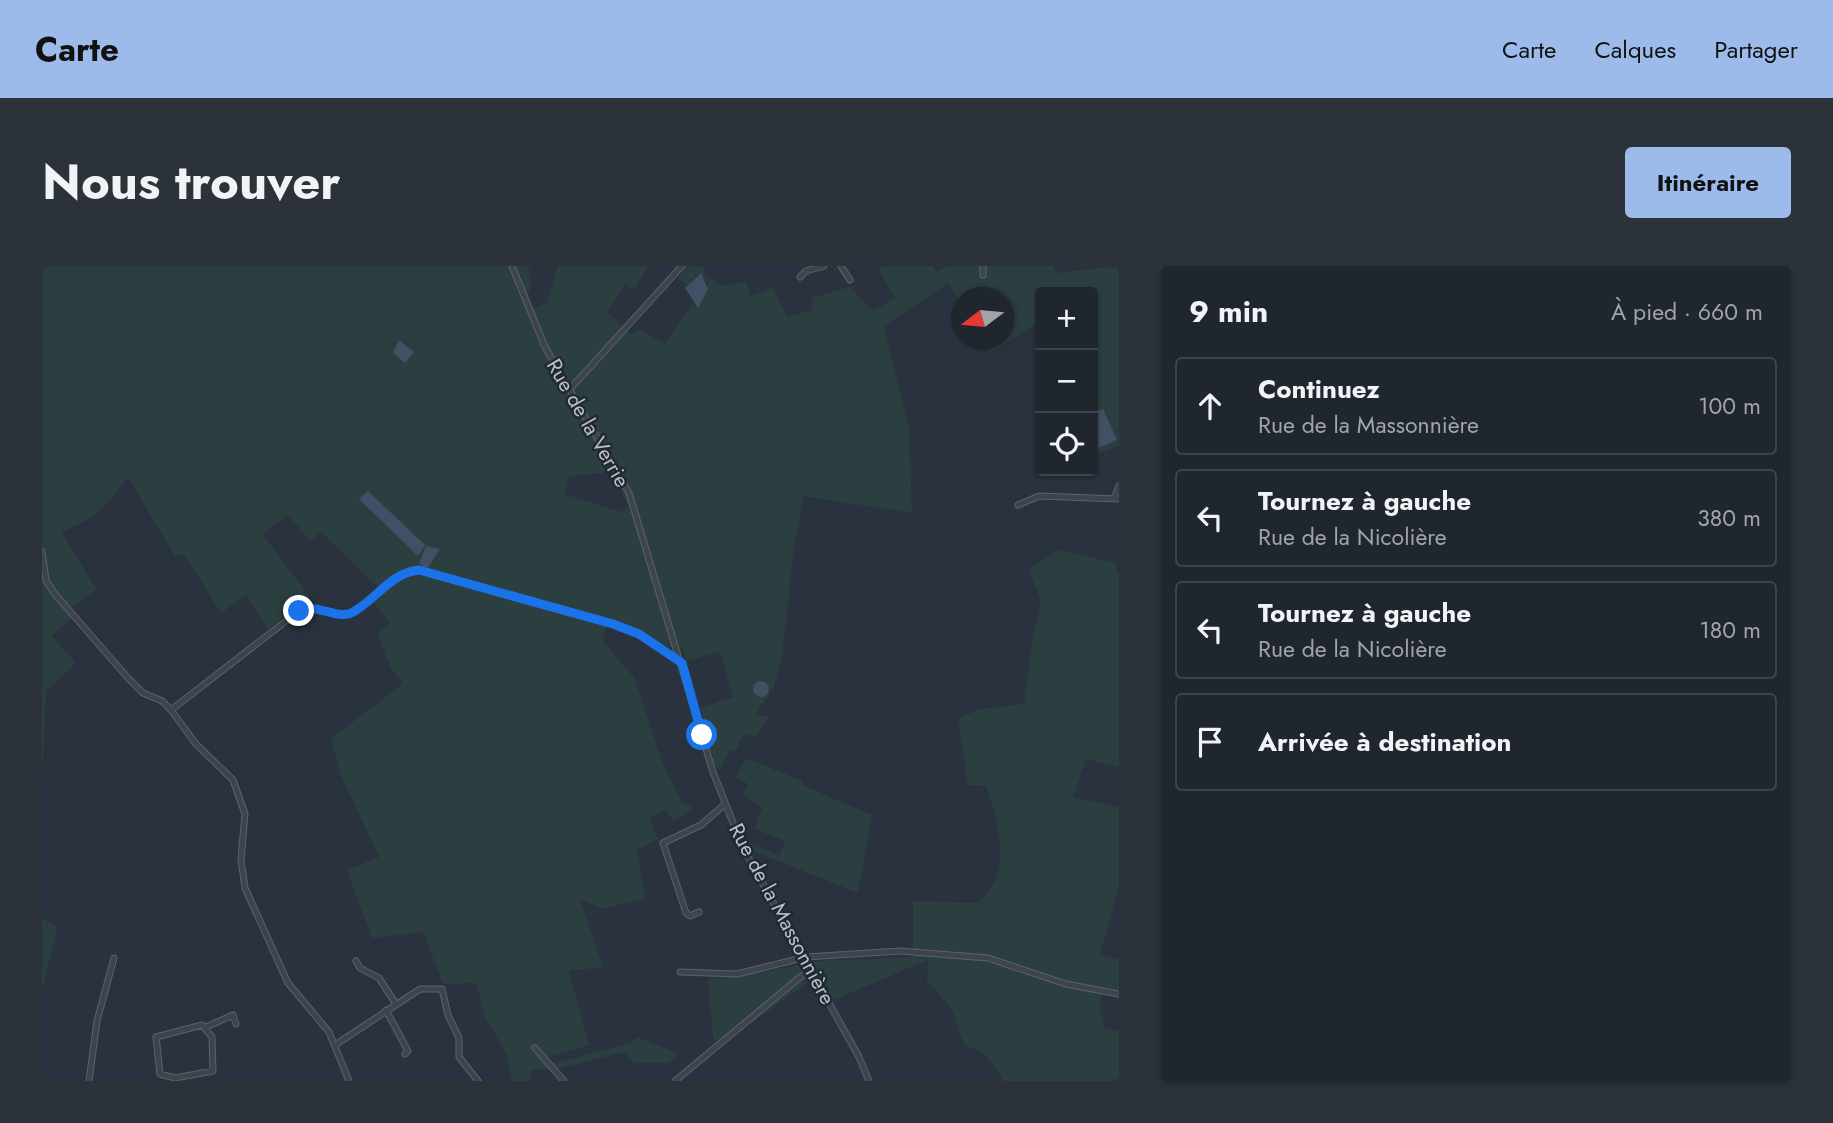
<!DOCTYPE html>
<html lang="fr">
<head>
<meta charset="utf-8">
<style>
  body { margin:0; font-family:Jost,sans-serif; background:#2c323a; color:#f1f3f6 }
  .controls { position:absolute; right:21px; top:21px; display:grid; overflow:hidden; border-radius:7px; box-shadow:0 2px 5px #0004 }
  .controls button { width:63px; height:63px; display:grid; place-items:center; padding:0; border:0; border-bottom:2px solid #3c434a; background:#1f262e; color:#f1f3f6; font:35px sans-serif }
  .compass { position:absolute; left:909px; top:21px; width:63px; height:63px; border-radius:50%; background:#1f262e; box-shadow:0 2px 5px #0004; rotate:254deg }
  .stop { position:absolute; width:21px; height:21px; margin:-16px; border:5px solid #1a73e8; border-radius:50%; background:#fff }
  .stop.end { background:#1a73e8; border-color:#fff; box-shadow:0 2px 7px #0008 }
  .list { margin:0; padding:0; list-style:none }
  h2 { display:flex; justify-content:space-between; align-items:center; height:91px; margin:0; padding:0 28px; font-size:30px }
  h2 small { font-size:23px; font-weight:400; color:#a1a5aa }
  .list li { display:grid; grid-template-columns:46px 1fr auto; gap:21px; align-items:center; box-sizing:border-box; height:98px; margin:0 14px 14px; padding:0 14px; border:2px solid #3c434a; border-radius:7px }
  .list b { display:block; font-size:26px; white-space:nowrap }
  .list p { margin:0; font-size:23px; white-space:nowrap; color:#a1a5aa }
  .list em { font-size:23px; font-style:normal; color:#a1a5aa }
  .icon { flex:none; width:38px; height:38px; fill:none; stroke:currentColor; stroke-width:2; stroke-linecap:round; stroke-linejoin:round }
  .map { position:relative; flex:none; width:1077px; height:815px; overflow:hidden; border-radius:7px }
  header { display:flex; align-items:center; gap:42px; box-sizing:border-box; height:98px; padding:0 35px; background:#9cbbeb; color:#111 }
  header strong { font-size:33px }
  nav { display:flex; gap:38px; margin-inline-start:auto; font-size:24px }
  .intro { display:flex; align-items:center; justify-content:space-between; box-sizing:border-box; height:168px; padding:0 42px }
  h1 { margin:0; font-size:49px }
  .button { padding:18px 32px; border-radius:7px; background:#9cbbeb; color:#111; font-size:24px; font-weight:700 }
  main { display:flex; gap:42px; padding:0 42px }
  aside { flex:1; background:#1f262e; border-radius:7px; box-shadow:0 2px 5px #0004 }
  .map>svg:first-child { display:block }
</style>
</head>
<body>
<header>
<strong>Carte</strong>
<nav><a>Carte</a><a>Calques</a><a>Partager</a></nav>
</header>
<div class="intro"><h1>Nous trouver</h1><a class="button">Itinéraire</a></div>
<main>
<div class="map">
<svg width="1077" height="815" viewBox="0 0 1077 815">
  <rect width="100%" height="100%" fill="#29323e"/>
  <path fill="#2c3f40" fill-rule="evenodd" d="M 0,0 L 489,0 L 486,4 L 490,18 L 486,29 L 492,43 L 505,37 L 516,0 L 606,0 L 592,24 L 583,18 L 565,46 L 589,68 L 598,63 L 623,78 L 650,38 L 656,42 L 666,18 L 656,8 L 645,20 L 636,12 L 646,0 L 661,0 L 663,9 L 679,20 L 704,16 L 708,30 L 731,22 L 745,51 L 771,44 L 769,32 L 808,21 L 831,45 L 853,32 L 836,3 L 841,0 L 891,0 L 895,6 L 906,0 L 1011,0 L 1014,7 L 1077,0 L 1077,180 L 1051,189 L 1051,26 L 998,26 L 998,56 L 948,87 L 942,74 L 961,74 L 961,32 L 919,32 L 919,37 L 906,17 L 842,60 L 867,160 L 870,247 L 762,230 L 752,280 L 740,392 L 731,422 L 714,448 L 727,451 L 714,471 L 701,468 L 694,486 L 687,484 L 678,505 L 673,500 L 659,442 L 691,431 L 678,385 L 645,395 L 640,382 L 627,381 L 568,353 L 560,374 L 593,413 L 619,493 L 640,537 L 648,538 L 651,543 L 631,555 L 623,544 L 608,552 L 616,573 L 595,584 L 603,632 L 561,643 L 538,633 L 561,701 L 527,705 L 547,779 L 506,791 L 511,797 L 589,777 L 595,771 L 637,788 L 626,797 L 593,797 L 582,786 L 515,803 L 488,804 L 488,815 L 470,815 L 464,786 L 444,754 L 434,717 L 401,718 L 381,666 L 330,672 L 305,604 L 337,591 L 298,507 L 289,473 L 361,417 L 349,403 L 335,367 L 348,358 L 332,336 L 342,327 L 279,266 L 268,275 L 246,249 L 220,268 L 268,331 L 226,363 L 204,329 L 179,347 L 142,288 L 133,290 L 86,211 C 63,241 56,251 20,266 L 54,323 L 25,345 L 30,351 L 10,370 L 34,397 L 4,425 L 0,515 ZM 569,206 L 587,241 L 579,246 L 522,228 L 527,210 Z
    M 1017,284 L 1074,297 L 1074,304 L 1077,306 L 1077,501 L 1044,493 L 1031,531 L 1077,541 L 1077,621 L 1058,689 L 1077,693 L 1077,726 L 1060,727 L 1057,743 L 1063,762 L 1077,765 L 1077,815 L 960,815 L 960,811 L 943,788 L 922,779 L 910,743 L 885,715 L 886,694 L 782,738 L 768,715 L 677,780 L 671,771 L 666,713 L 700,710 L 774,695 L 871,691 L 871,635 L 936,637 C 942,630 950,622 953,614 C 965,584 954,549 944,520 L 926,519 L 916,452 L 939,443 L 982,438 L 989,381 L 999,335 L 987,303 Z
    M 704,492 L 761,515 L 760,519 L 830,549 L 816,627 L 707,583 L 707,577 L 737,589 L 743,575 L 713,563 L 720,542 L 701,528 L 706,518 L 694,511 Z
    M 0,653 L 16,660 L 0,723 Z"/>
  <path fill="#415065" d="M 659,7 L 666,23 L 656,42 L 643,22 Z
    M 357,74 L 372,86 L 363,97 L 351,87 Z
    M 1061,143 L 1075,174 L 1051,184 L 1051,146 Z
    M 326,225 L 383,279 L 376,290 L 317,233 Z
    M 384,280 L 398,283 L 385,303 L 377,297 Z
    M711 423a8 8 0 1 1 16 0a8 8 0 1 1-16 0Z"/>
  <g fill="none" stroke-linecap="round" stroke-linejoin="round">
    <defs>
      <path id="minor" d="M 470,0 L 503,81 L 587,227 L 671,506 L 701,582 L 817,791 L 827,815
        M 799,0 L 808,14
        M 941,0 L 941,9
        M 758,11 L 764,5 L 782,0
        M 528,123 L 640,0
        M 1072,233 L 1077,220
        M 976,239 L 997,230 L 1077,233
        M 0,286 L 4,314 L 12,327 L 86,412 L 101,427 L 120,435 L 129,444 L 154,478 L 191,514 L 203,548 L 199,593 L 203,622 L 246,717 L 287,766 L 307,815
        M 129,444 L 257,345 C 278,337 296,355 311,346 C 334,333 348,307 377,304 L 571,358 L 597,368 L 639,396
        M 657,646 L 648,650 L 644,647 L 621,577 L 659,559 L 683,538
        M 314,695 L 318,702 L 337,712 L 354,738
        M 638,706 L 695,708 L 764,691 L 858,685 L 946,692 L 1024,718 L 1077,728
        M 344,744 L 366,785 L 363,788
        M 160,759 L 170,771 L 171,805 L 133,812 L 118,808 L 114,771 Z
        M 164,761 L 191,749 L 194,758
        M 293,779 L 378,723 L 400,723 L 406,749 L 417,772 L 417,791 L 436,815
        M 493,782 L 522,815
        M 47,815 L 55,755 L 72,692
        M 633,815 L 768,703"/>
    </defs>
    <use href="#minor" stroke="#5b626c" stroke-width="7"/>
    <use href="#minor" stroke="#3d444e" stroke-width="5"/>
  </g>
  <g fill="none" stroke-linecap="round" stroke-linejoin="round">
    <path stroke="#1a73e8" stroke-width="9" d="M 257,345 C 278,337 296,355 311,346 C 335,333 348,307 377,304 L 571,358 L 597,368 L 640,397 L 660,469"/>
  </g>
  <g text-anchor="middle" dominant-baseline="central" stroke-width="5" stroke-linejoin="round" paint-order="stroke">
    <g font-size="21" fill="#bac0c9" stroke="#222933">
      <text transform="translate(546 157) rotate(60)">Rue de la Verrie</text>
      <text transform="translate(740 648) rotate(62)">Rue de la Massonnière</text>
    </g>
  </g>
</svg>
<div class="controls">
<button>+</button>
<button>−</button>
<button><svg class="icon" aria-label="locate" viewBox="0 0 24 24"><circle cx="12" cy="12" r="6"/><path d="M12 2v4M12 18v4M2 12h4M18 12h4"/></svg></button>
</div>
<svg class="compass" viewBox="-18 -18 36 36"><path d="M0-13l5 13h-10z" fill="#e53935"/><path d="M0 13l5-13h-10z" fill="#a1a5aa"/></svg>
<div class="stop" style="left:660px;top:469px"></div>
<div class="stop end" style="left:257px;top:345px"></div>
</div>
<aside>
<h2>9 min<small>À pied · 660 m</small></h2>
<ul class="list">
<li><svg class="icon" aria-label="ahead" viewBox="0 0 24 24"><path d="M12 20V5M6 11l6-6 6 6"/></svg><div><b>Continuez</b><p>Rue de la Massonnière</p></div><em>100 m</em></li>
<li><svg class="icon" aria-label="left" viewBox="0 0 24 24"><path d="M17 20v-9H6M10 6l-5 5 5 5"/></svg><div><b>Tournez à gauche</b><p>Rue de la Nicolière</p></div><em>380 m</em></li>
<li><svg class="icon" aria-label="left" viewBox="0 0 24 24"><path d="M17 20v-9H6M10 6l-5 5 5 5"/></svg><div><b>Tournez à gauche</b><p>Rue de la Nicolière</p></div><em>180 m</em></li>
<li><svg class="icon" aria-label="arrive" viewBox="0 0 24 24"><path d="M6 21V4h12l-3 4 3 4H6"/></svg><div><b>Arrivée à destination</b></div></li>
</ul>
</aside>
</main>
</body>
</html>
